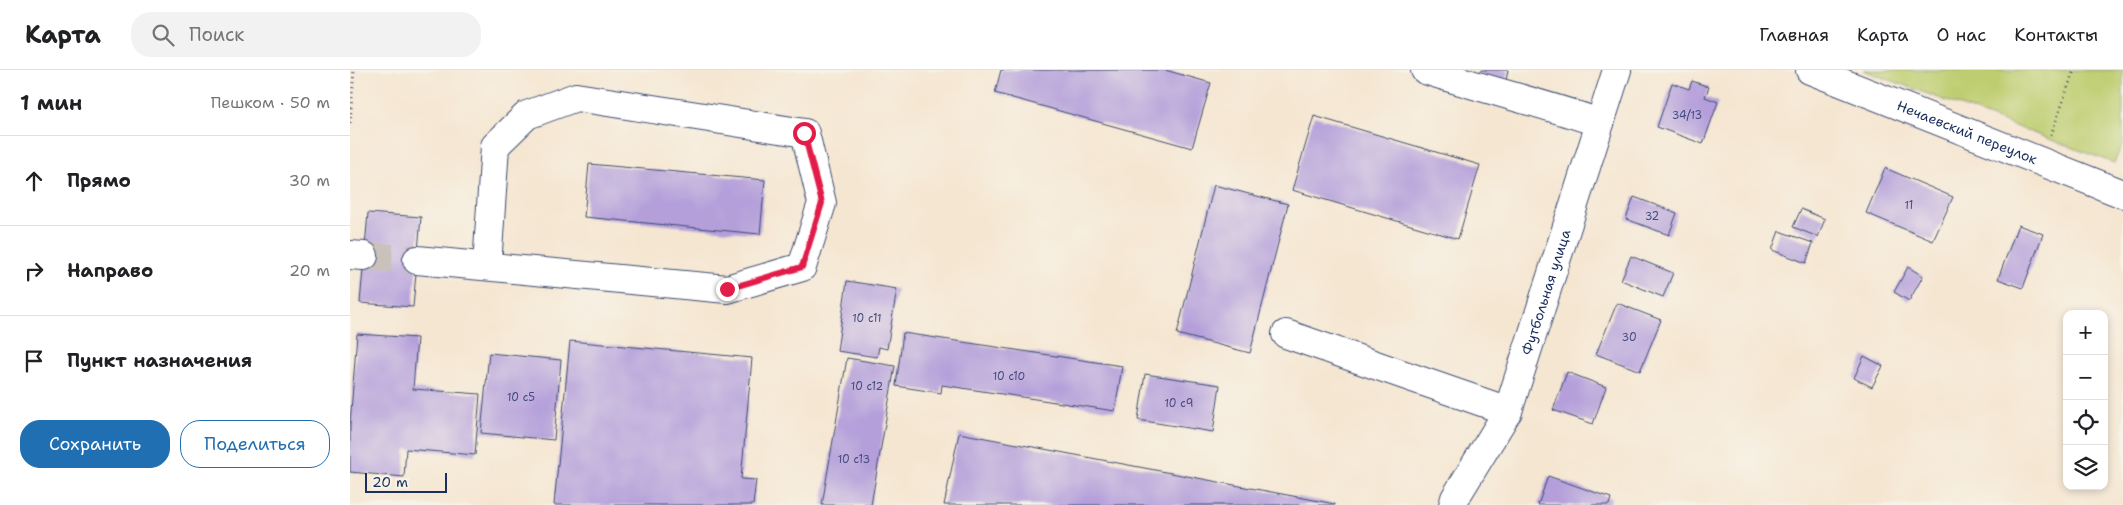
<!DOCTYPE html>
<html lang="ru">
<head>
<meta charset="utf-8">
<style>
  body { margin:0; font-family:"Shantell Sans",sans-serif; background:#f2f2f2; color:#202124 }
  .controls { position:absolute; right:15px; bottom:15px; display:grid; overflow:hidden; border-radius:10px; box-shadow:0 2px 8px #0003 }
  .controls button { width:45px; height:45px; display:grid; place-items:center; padding:0; border:0; border-bottom:1px solid #e0e0e0; background:#fff; color:#202124; font:25px sans-serif }
  .scale { position:absolute; left:15px; bottom:12px; width:82px; box-sizing:border-box; padding-left:5px; border:2px solid #1b2f5e; border-top:0; font-size:14px; line-height:18px; white-space:nowrap; color:#1b2f5e; -webkit-text-stroke:4px #f7f3e8; paint-order:stroke }
  .stop { position:absolute; width:15px; height:15px; margin:-11px; border:4px solid #e11d48; border-radius:50%; background:#fff }
  .stop.end { background:#e11d48; border-color:#fff; box-shadow:0 1px 5px #0008 }
  .list { margin:0; padding:0; list-style:none }
  h2 { display:flex; justify-content:space-between; align-items:center; height:65px; margin:0; padding:0 20px; font-size:21px }
  h2 small { font-size:16px; font-weight:400; color:#757577 }
  .list li { display:grid; grid-template-columns:32px 1fr auto; gap:15px; align-items:center; box-sizing:border-box; height:90px; padding:0 20px; border-top:1px solid #e0e0e0 }
  .list b { display:block; font-size:19px; white-space:nowrap }
  .list em { font-size:16px; font-style:normal; color:#757577 }
  .actions { display:flex; gap:10px; padding:15px 20px }
  .actions a { flex:1; padding:11px 0; border:1px solid #1f6fb2; border-radius:20px; text-align:center; font-size:18px; color:#1f6fb2 }
  .actions .main { background:#1f6fb2; color:#fff }
  .icon { flex:none; width:28px; height:28px; fill:none; stroke:currentColor; stroke-width:2; stroke-linecap:round; stroke-linejoin:round }
  .map { position:relative; flex:none; width:1773px; height:435px; overflow:hidden }
  header { display:flex; align-items:center; gap:30px; box-sizing:border-box; height:70px; padding:0 25px; background:#fff; border-bottom:1px solid #e0e0e0 }
  header strong { font-size:24px }
  nav { display:flex; gap:28px; margin-inline-start:auto; font-size:18px }
  .search { width:350px; height:45px; background:#f2f2f2; display:flex; align-items:center; gap:12px; box-sizing:border-box; padding:0 18px; border-radius:20px; color:#757577; font-size:19px }
  main { display:flex }
  aside { flex:1; background:#fff }
  .map>svg:first-child { display:block }
</style>
</head>
<body>
<header>
<strong>Карта</strong>
<div class="search"><svg class="icon" aria-label="search" viewBox="0 0 24 24"><circle cx="10" cy="10" r="6"/><path d="M15 15l6 6"/></svg>Поиск</div>
<nav><a>Главная</a><a>Карта</a><a>О нас</a><a>Контакты</a></nav>
</header>
<main>
<aside>
<h2>1 мин<small>Пешком · 50 m</small></h2>
<ul class="list">
<li><svg class="icon" aria-label="ahead" viewBox="0 0 24 24"><path d="M12 20V5M6 11l6-6 6 6"/></svg><div><b>Прямо</b></div><em>30 m</em></li>
<li><svg class="icon" aria-label="right" viewBox="0 0 24 24"><path d="M7 20v-9h11M14 6l5 5-5 5"/></svg><div><b>Направо</b></div><em>20 m</em></li>
<li><svg class="icon" aria-label="arrive" viewBox="0 0 24 24"><path d="M6 21V4h12l-3 4 3 4H6"/></svg><div><b>Пункт назначения</b></div></li>
</ul>
<div class="actions"><a class="main">Сохранить</a><a>Поделиться</a></div>
</aside>
<div class="map">
<svg width="1773" height="435" viewBox="0 0 1773 435">
  <rect width="100%" height="100%" fill="#f7f3e8"/>
  <filter id="ink" filterUnits="userSpaceOnUse"><feTurbulence type="fractalNoise" baseFrequency=".02" numOctaves="2"/><feDisplacementMap in="SourceGraphic" scale="10" xChannelSelector="R" yChannelSelector="G"/><feConvolveMatrix kernelMatrix="1 2 1 2 8 2 1 2 1" color-interpolation-filters="sRGB"/></filter>
  <filter id="wash" filterUnits="userSpaceOnUse"><feTurbulence type="fractalNoise" baseFrequency=".0096" numOctaves="4" result="noise"/><feDisplacementMap in="SourceGraphic" scale="20" xChannelSelector="R" yChannelSelector="G"/><feGaussianBlur stdDeviation="1.12" result="paint"/><feColorMatrix in="noise" values="0 0 0 0 0 0 0 0 0 0 0 0 0 0 0 0 0 1.4 0 .05"/><feComposite in="paint" operator="in"/></filter>
  <g filter="url(#wash)">
    <rect width="100%" height="100%" fill="#f5e6d1"/>
    <path fill="#becd6f" stroke="#6c7e66" d="M 1513,0 L 1773,0 L 1773,73 L 1764,93 Z"/>
    <g id="blocks">
      <path fill="#b49fda" d="M 651,0 L 815,0 L 861,13 L 842,78 L 645,23 Z
        M 1131,0 L 1158,0 L 1155,16 L 1129,10 Z
        M 1342,11 L 1359,17 L 1355,27 L 1368,32 L 1353,74 L 1307,57 L 1322,13 L 1339,19 Z
        M 964,46 L 1130,95 L 1108,169 L 942,120 Z
        M 239,94 L 415,110 L 410,164 L 234,147 Z
        M 1535,98 L 1603,127 L 1583,171 L 1516,143 Z
        M 864,115 L 938,134 L 900,283 L 827,264 Z
        M 1284,127 L 1327,143 L 1319,165 L 1276,149 Z
        M 1451,139 L 1475,149 L 1468,167 L 1443,157 Z
        M 18,143 L 71,147 L 63,237 L 10,233 Z
        M 1668,155 L 1693,164 L 1673,218 L 1648,209 Z
        M 1429,161 L 1463,173 L 1456,193 L 1422,180 Z
        M 1281,186 L 1323,203 L 1313,227 L 1271,210 Z
        M 1558,197 L 1573,206 L 1559,231 L 1544,222 Z
        M 497,211 L 547,219 L 537,279 L 529,277 L 527,287 L 487,281 Z
        M 1267,233 L 1311,250 L 1290,301 L 1246,284 Z
        M 553,263 L 772,296 L 765,341 L 592,315 L 591,323 L 546,316 Z
        M 7,264 L 67,268 L 63,319 L 130,324 L 125,385 L 56,379 L 54,407 L 0,402 L 0,354 Z
        M 220,271 L 402,288 L 391,409 L 406,410 L 403,435 L 204,435 Z
        M 139,283 L 211,290 L 204,370 L 131,363 Z
        M 1514,286 L 1533,296 L 1522,317 L 1504,308 Z
        M 497,288 L 545,296 L 521,435 L 472,435 Z
        M 1217,302 L 1256,317 L 1243,354 L 1203,340 Z
        M 795,304 L 870,315 L 863,362 L 788,350 Z
        M 609,363 L 985,434 L 985,435 L 594,435 Z
        M 1198,406 L 1261,428 L 1259,435 L 1188,435 Z"/>
    </g>
  </g>
  <g filter="url(#ink)">
    <use href="#blocks" fill-opacity="0" stroke="#3c4a6f" stroke-width="1"/>
    <g fill="none" stroke-linecap="round" stroke-linejoin="round">
      <path stroke="#c9c1ba" stroke-width="28" stroke-dasharray="28 14" stroke-linecap="butt" d="M 14,186 L 67,190"/>
      <defs>
        <g id="minor">
          <path d="M 1075,0 C 1133,19 1192,33 1250,53"/>
          <path id="s1" d="M 1460,0 L 1773,124"/>
          <path d="M 0,185 L 14,186"/>
          <path d="M 67,190 L 377,219 L 452,197 L 472,133 L 455,63 L 226,27 L 177,45 L 145,76 L 137,196"/>
          <path d="M 936,264 L 1158,341"/>
          <path id="s2" d="M 1103,435 L 1105,428 L 1158,341 L 1267,0"/>
        </g>
      </defs>
      <use href="#minor" stroke="#3c4a6f" stroke-width="30"/>
      <path stroke="#3c4a6f" stroke-width="3" stroke-dasharray="1 4" stroke-linecap="butt" d="M 0,53 L 4,0
        M 1701,65 L 1724,0"/>
      <use href="#minor" stroke="#fff" stroke-width="28"/>
    </g>
  </g>
  <g fill="none" stroke-linecap="round" stroke-linejoin="round" filter="url(#ink)">
    <path stroke="#e11d48" stroke-width="6" d="M 377,219 L 452,197 L 472,133 L 454,63"/>
  </g>
  <g text-anchor="middle" dominant-baseline="central" stroke-width="4" stroke-linejoin="round" paint-order="stroke">
    <g font-size="11" fill="#414b7d">
      <text x="1337" y="45">34/13</text>
      <text x="1559" y="135">11</text>
      <text x="1302" y="146">32</text>
      <text x="517" y="248">10 с11</text>
      <text x="1279" y="267">30</text>
      <text x="659" y="306">10 с10</text>
      <text x="517" y="316">10 с12</text>
      <text x="171" y="327">10 с5</text>
      <text x="829" y="333">10 с9</text>
      <text x="504" y="389">10 с13</text>
    </g>
    <g font-size="14" fill="#1b2f5e" stroke="#f7f3e8">
      <text stroke="none"><textPath href="#s1" startOffset="169">Нечаевский переулок</textPath></text>
      <text stroke="none"><textPath href="#s2" startOffset="234">Футбольная улица</textPath></text>
    </g>
  </g>
</svg>
<div class="controls">
<button>+</button>
<button>−</button>
<button><svg class="icon" aria-label="locate" viewBox="0 0 24 24"><circle cx="12" cy="12" r="6"/><path d="M12 2v4M12 18v4M2 12h4M18 12h4"/></svg></button>
<button><svg class="icon" aria-label="layers" viewBox="0 0 24 24"><path d="M12 4l9 5-9 5-9-5zM3 14l9 5 9-5"/></svg></button>
</div>
<div class="scale">20 m</div>
<div class="stop" style="left:454px;top:63px"></div>
<div class="stop end" style="left:377px;top:219px"></div>
</div>
</main>
</body>
</html>
